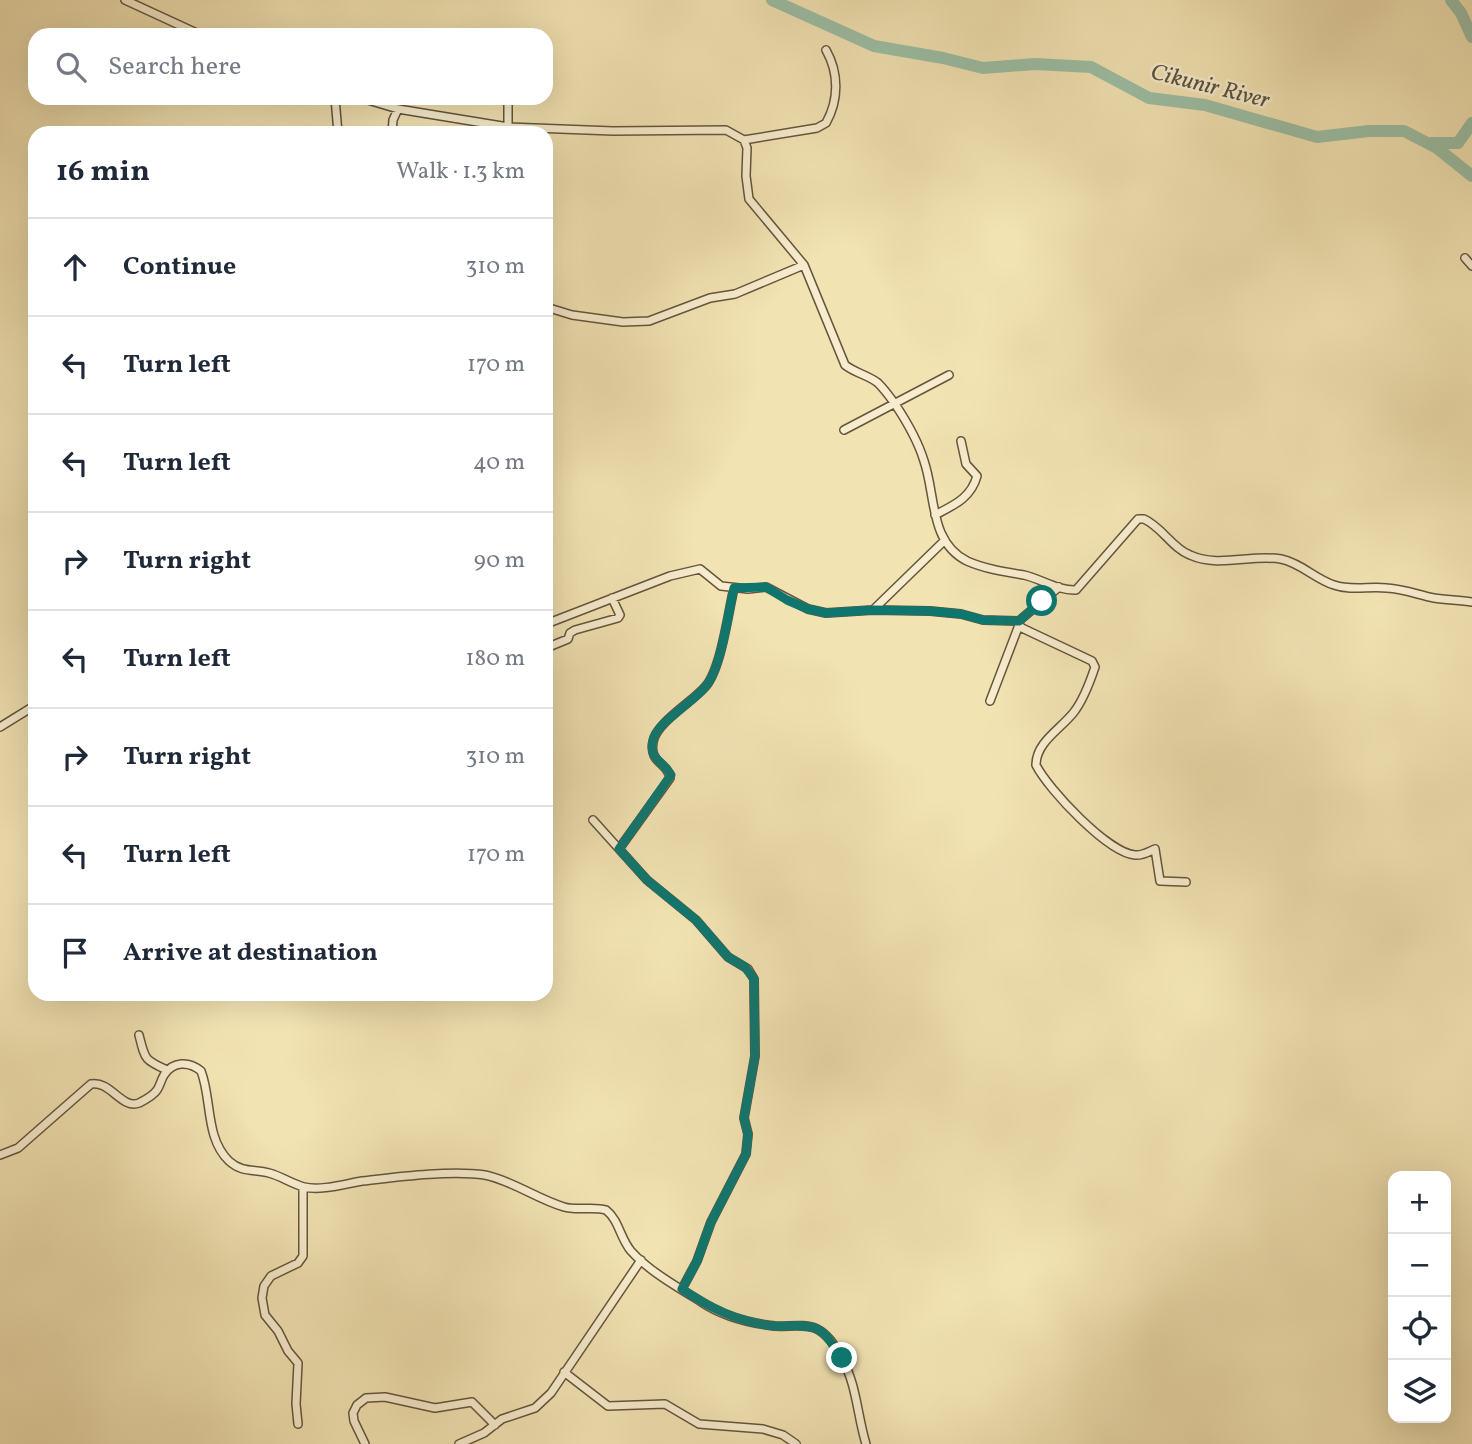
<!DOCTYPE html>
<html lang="en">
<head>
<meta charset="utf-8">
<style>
  body { margin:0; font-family:Vollkorn,serif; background:#f2f2f3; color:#1f2937 }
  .controls { position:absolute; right:21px; bottom:21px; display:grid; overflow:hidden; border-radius:14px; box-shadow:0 7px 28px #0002 }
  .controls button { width:63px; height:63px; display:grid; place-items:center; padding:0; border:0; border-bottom:2px solid #e0e1e3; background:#fff; color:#1f2937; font:35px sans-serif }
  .stop { position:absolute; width:21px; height:21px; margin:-16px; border:5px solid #0f766e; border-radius:50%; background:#fff }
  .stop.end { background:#0f766e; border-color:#fff; box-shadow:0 2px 7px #0008 }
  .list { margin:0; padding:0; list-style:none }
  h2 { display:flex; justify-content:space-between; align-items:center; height:91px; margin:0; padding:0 28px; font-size:30px }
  h2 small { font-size:23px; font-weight:400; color:#747a83 }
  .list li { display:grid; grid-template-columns:46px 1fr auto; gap:21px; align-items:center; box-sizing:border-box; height:98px; padding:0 28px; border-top:2px solid #e0e1e3 }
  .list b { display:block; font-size:26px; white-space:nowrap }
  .list em { font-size:23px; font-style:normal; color:#747a83 }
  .icon { flex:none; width:38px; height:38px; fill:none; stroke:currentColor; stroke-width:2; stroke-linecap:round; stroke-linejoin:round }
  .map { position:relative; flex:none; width:1472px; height:1444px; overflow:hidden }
  .search { position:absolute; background:#fff; box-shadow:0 7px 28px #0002; left:28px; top:28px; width:525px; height:77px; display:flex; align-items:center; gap:18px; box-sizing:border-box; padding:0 24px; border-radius:21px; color:#747a83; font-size:26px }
  .panel { position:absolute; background:#fff; box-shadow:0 7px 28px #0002; left:28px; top:126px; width:525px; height:875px; border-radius:21px }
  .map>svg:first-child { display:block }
</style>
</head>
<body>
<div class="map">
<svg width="1472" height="1444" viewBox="0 0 1472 1444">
  <rect width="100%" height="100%" fill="#f2e3b3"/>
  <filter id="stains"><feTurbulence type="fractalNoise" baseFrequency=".00286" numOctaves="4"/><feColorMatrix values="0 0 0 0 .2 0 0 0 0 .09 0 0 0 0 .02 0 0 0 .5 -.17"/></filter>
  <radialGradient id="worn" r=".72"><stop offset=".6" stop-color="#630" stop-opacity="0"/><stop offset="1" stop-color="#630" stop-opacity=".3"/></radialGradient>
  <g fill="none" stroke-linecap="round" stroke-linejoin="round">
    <path stroke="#9cbfa6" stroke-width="12" d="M 772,0 L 874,46 L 943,58 L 983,68 L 1035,64 L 1091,67 L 1149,98 L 1205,105 L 1317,137 L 1369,131 L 1404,131 L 1437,148 L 1472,176
      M 1451,0 L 1461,13 L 1472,37
      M 1431,143 L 1458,143 L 1472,123"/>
    <defs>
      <path id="minor" d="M 125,0 L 201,35
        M 335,98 L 338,133
        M 361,98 L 398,109 L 508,127 L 613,131 L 726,130 L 744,140 L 747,148 L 746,176 L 749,199 L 804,265 L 845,365 C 855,373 868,375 878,383 C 884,389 890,397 895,404 C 907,422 918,441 924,461 C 936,495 929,542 967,561 C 985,569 1005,572 1024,575 C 1041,579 1059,591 1076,590 L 1138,519 L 1144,519 C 1162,527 1172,548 1190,555 C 1219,568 1251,554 1281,559 C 1301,563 1315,579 1334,585 C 1351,591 1369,586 1387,588 C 1404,589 1419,595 1434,598 C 1447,600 1460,600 1472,602
        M 508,98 L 508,127
        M 392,133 L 393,120 L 398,109
        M 744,140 L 817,128 L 826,123 C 839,100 839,73 826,50
        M 1465,258 L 1472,266
        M 546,307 L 572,315 L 623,322 L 649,321 L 710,298 L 735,294 L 804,265
        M 844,430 L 949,375
        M 935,515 C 954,505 971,498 977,476 L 966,464 L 961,441
        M 1059,587 L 1020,620 L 1019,625 L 1022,628 L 1092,661 L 1095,667 C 1090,682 1084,699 1074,712 C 1061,729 1036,742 1036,765 C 1048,789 1108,853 1135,855 C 1142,856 1148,852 1155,849 L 1160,881 L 1186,882
        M 873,610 L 930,611 L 961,614 L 983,620 L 1019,621
        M 546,624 L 670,576 L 700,569 L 721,586 L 748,589 L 766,587 L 808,609 L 826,613 L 873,610 L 945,540
        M 546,648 L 568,639 L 570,633 L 575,630 L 618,618 L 620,615 L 612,598
        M 990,701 L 1019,625
        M 0,727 L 34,706
        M 593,820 L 647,880 L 696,920 L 728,957 L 748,969 L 754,979 L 755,1056 L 744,1118 L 748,1134 L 746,1154 L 711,1222 L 697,1261 L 682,1289
        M 619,849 L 670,778 C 668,762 649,764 653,742 C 656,723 691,703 705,687 C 721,670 728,613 734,588
        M 139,1035 C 145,1059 144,1060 167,1070
        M 0,1155 L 18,1148 L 91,1084 C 110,1080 122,1110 139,1103 C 145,1100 153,1096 157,1090 C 160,1086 161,1080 164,1075 C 173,1061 189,1061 201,1071 C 212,1099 205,1138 229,1161 C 242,1173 254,1169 269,1173 C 281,1176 292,1184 304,1187 C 321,1191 344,1184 362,1181 C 397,1177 450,1170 485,1175 C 511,1180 537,1199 564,1207 C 577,1211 593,1206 606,1210 C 619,1220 620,1238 631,1251 C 649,1271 677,1287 700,1301 C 722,1316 748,1323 775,1326 C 788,1327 805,1323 817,1329 C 827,1334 836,1347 841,1357 C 857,1384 857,1415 866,1444
        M 564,1372 L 608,1406 L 665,1404 L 699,1424 L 763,1429 L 783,1435 L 796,1444
        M 298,1424 L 296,1404 L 298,1363 L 288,1351 L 278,1331 L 265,1315 L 262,1298 L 264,1286 L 271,1276 L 298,1263 L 303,1256 L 303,1187
        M 365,1444 L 354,1421 L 353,1413 L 357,1405 L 366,1398 L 385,1397 L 435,1408 L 472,1402 L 495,1425
        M 459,1444 L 484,1433 L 502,1419 L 535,1408 L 551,1393 L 641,1260"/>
    </defs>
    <use href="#minor" stroke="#66543c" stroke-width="10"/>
    <use href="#minor" stroke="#f7edce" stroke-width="7"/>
  </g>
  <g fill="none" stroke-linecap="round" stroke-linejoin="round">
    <path stroke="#0f766e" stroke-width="9" d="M 842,1358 C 834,1348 828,1334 817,1329 C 804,1323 786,1327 773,1326 C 738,1322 710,1308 682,1289 L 697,1261 L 711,1222 L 746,1154 L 748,1135 L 744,1118 L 755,1056 L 754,979 L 745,967 L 728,957 L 696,920 L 647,880 L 619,849 L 671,775 C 663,761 648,759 653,740 C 657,721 697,701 709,682 C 722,661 728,614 734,588 L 766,587 L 787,600 L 808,609 L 826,613 L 873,610 L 930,611 L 961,614 L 983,620 L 1019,621 L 1042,601"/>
  </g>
  <g text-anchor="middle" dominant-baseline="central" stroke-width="5" stroke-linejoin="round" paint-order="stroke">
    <g font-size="23" font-style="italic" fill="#565340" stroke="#f7edce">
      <text transform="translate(1210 87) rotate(14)">Cikunir River</text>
    </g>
  </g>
  <rect width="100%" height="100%" filter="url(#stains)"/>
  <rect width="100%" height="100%" fill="url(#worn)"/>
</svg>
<div class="controls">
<button>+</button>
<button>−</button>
<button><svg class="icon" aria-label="locate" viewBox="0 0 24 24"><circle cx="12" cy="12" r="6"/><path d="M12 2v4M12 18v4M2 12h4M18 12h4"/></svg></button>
<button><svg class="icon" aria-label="layers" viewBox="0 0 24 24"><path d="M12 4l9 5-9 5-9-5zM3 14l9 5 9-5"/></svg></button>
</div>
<div class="stop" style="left:1042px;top:601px"></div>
<div class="stop end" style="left:842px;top:1358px"></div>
<div class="search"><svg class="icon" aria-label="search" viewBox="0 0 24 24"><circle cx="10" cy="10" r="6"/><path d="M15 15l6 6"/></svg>Search here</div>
<section class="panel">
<h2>16 min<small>Walk · 1.3 km</small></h2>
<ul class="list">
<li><svg class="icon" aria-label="ahead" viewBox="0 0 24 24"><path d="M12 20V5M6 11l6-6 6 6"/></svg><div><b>Continue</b></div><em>310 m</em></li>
<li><svg class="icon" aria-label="left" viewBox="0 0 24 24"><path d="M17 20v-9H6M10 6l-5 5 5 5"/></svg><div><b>Turn left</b></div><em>170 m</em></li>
<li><svg class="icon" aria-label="left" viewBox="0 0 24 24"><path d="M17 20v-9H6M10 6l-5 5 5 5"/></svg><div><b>Turn left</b></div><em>40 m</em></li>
<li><svg class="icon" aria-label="right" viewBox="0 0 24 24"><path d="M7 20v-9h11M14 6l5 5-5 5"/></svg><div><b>Turn right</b></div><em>90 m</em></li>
<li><svg class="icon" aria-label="left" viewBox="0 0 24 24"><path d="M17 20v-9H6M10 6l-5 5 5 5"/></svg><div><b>Turn left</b></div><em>180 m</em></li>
<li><svg class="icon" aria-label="right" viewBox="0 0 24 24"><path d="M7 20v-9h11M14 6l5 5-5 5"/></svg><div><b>Turn right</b></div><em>310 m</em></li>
<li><svg class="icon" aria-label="left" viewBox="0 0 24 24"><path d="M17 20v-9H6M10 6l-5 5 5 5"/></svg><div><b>Turn left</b></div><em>170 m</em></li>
<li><svg class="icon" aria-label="arrive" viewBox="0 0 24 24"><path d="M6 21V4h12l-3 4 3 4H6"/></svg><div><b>Arrive at destination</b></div></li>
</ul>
</section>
</div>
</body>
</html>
